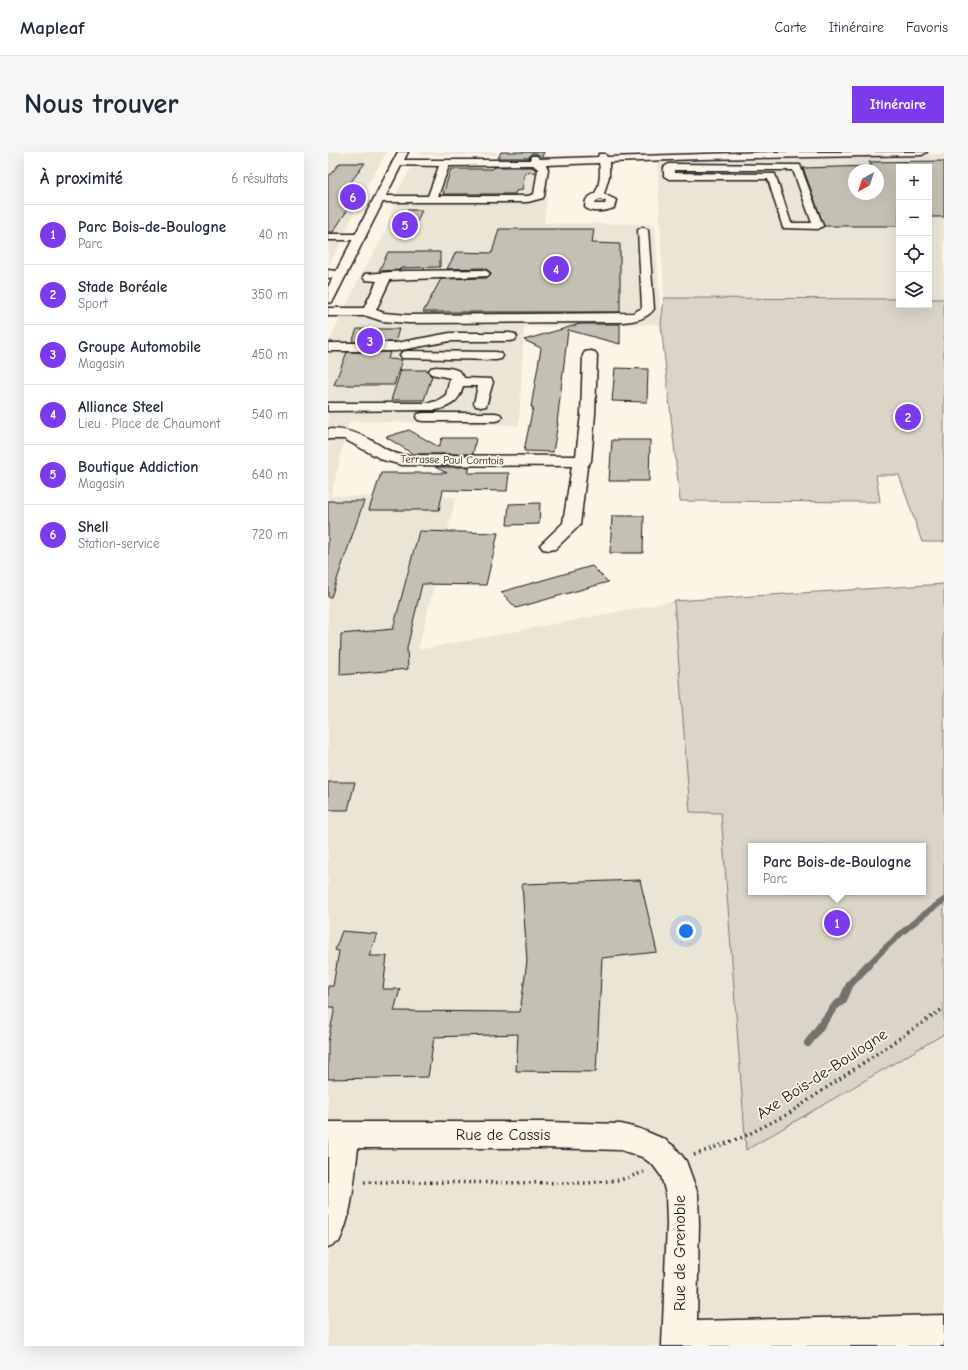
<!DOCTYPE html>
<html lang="fr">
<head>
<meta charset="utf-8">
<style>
  body { margin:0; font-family:"Comic Neue",sans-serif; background:#f6f6f7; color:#1f2937 }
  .controls { position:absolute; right:12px; top:12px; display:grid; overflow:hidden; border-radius:0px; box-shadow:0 4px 16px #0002 }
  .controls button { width:36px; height:36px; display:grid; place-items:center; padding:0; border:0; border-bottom:1px solid #e0e1e3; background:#fff; color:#1f2937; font:20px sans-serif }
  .compass { position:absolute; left:520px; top:12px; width:36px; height:36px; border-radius:50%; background:#fff; box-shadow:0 4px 16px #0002; rotate:219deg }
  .you { position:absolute; left:358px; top:779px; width:14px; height:14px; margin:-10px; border:3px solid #fff; border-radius:50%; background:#1a73e8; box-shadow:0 0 0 6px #1a73e833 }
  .badge { display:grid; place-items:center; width:26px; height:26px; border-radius:50%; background:#7c3aed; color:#fff; font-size:13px; font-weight:700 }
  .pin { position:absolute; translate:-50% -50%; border:2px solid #fff; box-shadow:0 1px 4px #0006 }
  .popup { position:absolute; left:420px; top:691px; width:178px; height:52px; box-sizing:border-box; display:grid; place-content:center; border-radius:0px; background:#fff; filter:drop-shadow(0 1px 3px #0005); font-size:13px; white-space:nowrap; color:#747a83 }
  .popup b { font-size:15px; color:#1f2937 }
  .popup::after { content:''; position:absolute; left:50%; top:100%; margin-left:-8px; border:8px solid transparent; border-top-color:#fff }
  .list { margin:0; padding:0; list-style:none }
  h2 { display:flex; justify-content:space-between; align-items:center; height:52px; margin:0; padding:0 16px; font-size:17px }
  h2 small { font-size:13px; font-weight:400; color:#747a83 }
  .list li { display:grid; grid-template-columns:26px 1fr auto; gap:12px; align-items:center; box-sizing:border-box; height:60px; padding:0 16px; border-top:1px solid #e0e1e3 }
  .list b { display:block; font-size:15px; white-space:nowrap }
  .list p { margin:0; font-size:13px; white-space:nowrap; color:#747a83 }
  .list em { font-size:13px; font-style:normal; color:#747a83 }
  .icon { flex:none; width:22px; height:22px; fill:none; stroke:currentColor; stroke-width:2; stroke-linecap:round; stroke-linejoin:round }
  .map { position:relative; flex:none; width:616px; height:1194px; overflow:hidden; border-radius:0px }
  header { display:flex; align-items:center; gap:24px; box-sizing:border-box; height:56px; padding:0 20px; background:#fff; border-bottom:1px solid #e0e1e3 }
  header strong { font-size:19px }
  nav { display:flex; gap:22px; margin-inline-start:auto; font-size:14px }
  .intro { display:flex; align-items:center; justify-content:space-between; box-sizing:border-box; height:96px; padding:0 24px }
  h1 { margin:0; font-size:28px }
  .button { padding:10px 18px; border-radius:0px; background:#7c3aed; color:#fff; font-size:14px; font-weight:700 }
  main { display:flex; gap:24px; padding:0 24px }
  aside { flex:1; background:#fff; border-radius:0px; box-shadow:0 4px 16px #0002 }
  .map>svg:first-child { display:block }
</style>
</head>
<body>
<header>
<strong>Mapleaf</strong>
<nav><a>Carte</a><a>Itinéraire</a><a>Favoris</a></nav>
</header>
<div class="intro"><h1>Nous trouver</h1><a class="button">Itinéraire</a></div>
<main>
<aside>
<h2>À proximité<small>6 résultats</small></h2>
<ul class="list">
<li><span class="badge">1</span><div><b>Parc Bois-de-Boulogne</b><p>Parc</p></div><em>40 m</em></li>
<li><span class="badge">2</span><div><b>Stade Boréale</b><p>Sport</p></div><em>350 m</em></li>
<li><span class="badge">3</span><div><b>Groupe Automobile</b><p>Magasin</p></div><em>450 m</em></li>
<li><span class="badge">4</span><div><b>Alliance Steel</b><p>Lieu · Place de Chaumont</p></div><em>540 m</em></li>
<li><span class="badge">5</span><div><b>Boutique Addiction</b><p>Magasin</p></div><em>640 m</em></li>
<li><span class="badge">6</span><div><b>Shell</b><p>Station-service</p></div><em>720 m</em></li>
</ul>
</aside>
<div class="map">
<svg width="616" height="1194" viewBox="0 0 616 1194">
  <rect width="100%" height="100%" fill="#fcf5e5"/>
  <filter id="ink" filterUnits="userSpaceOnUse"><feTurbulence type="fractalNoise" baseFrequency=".025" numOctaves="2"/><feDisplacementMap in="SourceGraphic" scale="8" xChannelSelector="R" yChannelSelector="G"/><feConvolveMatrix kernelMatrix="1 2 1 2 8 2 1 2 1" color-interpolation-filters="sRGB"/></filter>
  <g filter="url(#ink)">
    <path fill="#ebe5d6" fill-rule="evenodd" d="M 0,0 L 59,0 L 34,41 L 18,80 L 13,80 L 8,88 L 13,91 L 0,114 Z
      M 93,0 L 169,0 L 168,3 L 92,3 Z
      M 616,2 L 616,148 L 601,148 L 601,15 L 571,15 L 571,148 L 336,146 L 329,9 ZM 526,18 L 550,18 L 550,42 L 526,42 Z
      M 222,14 L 216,71 L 327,72 L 333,172 L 196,175 L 191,273 L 21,269 L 3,344 L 128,345 L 90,498 L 346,449 L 366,658 L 393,661 L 418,998 L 616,882 L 616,1194 L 0,1194 L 0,192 L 31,126 L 54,87 L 67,50 L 73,50 L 74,44 L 67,44 L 83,16 Z"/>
    <path fill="#dbd5c8" stroke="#7c7872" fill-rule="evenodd" d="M 336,146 L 571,147 L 571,153 L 601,153 L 601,147 L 616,147 L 616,390 L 594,390 L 571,323 L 548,323 L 552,350 L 352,349 L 333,172 Z
      M 616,432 L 616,882 L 418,998 L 393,661 L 362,660 L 346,449 ZM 423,694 L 595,694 L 595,740 L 423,740 Z"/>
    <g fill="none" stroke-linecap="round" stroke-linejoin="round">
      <path stroke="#75726c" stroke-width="6" d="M 539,814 C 563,789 588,767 616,748"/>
      <path stroke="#75726c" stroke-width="8" d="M 480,891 L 507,854 L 515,848 L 522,832 L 540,813"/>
    </g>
    <path fill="#c4c0b3" stroke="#1c1c1c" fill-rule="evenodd" d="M 173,0 L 216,0 L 214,5 L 209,2 L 203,2 L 201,6 L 170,6 Z
      M 616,9 L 616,65 L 601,65 L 601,15 L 571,15 L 571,74 L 496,74 L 475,16 L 544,14 L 541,10 ZM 526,18 L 550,18 L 550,42 L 526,42 Z
      M 12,11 L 37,11 L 16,39 L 32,39 L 5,80 L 0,80 L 0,25 Z
      M 166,15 L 204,15 L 208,18 L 208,20 L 197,21 L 194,38 L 188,39 L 187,42 L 115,42 L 123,17 L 165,17 Z
      M 74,58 L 94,58 L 86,76 L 63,76 Z
      M 171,77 L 266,77 L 264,91 L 292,92 L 292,160 L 95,160 L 113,127 L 160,126 L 163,123 L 161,119 L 156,116 L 119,117 L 128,100 L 164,101 Z
      M 60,100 L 112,100 L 112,115 L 73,116 L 71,118 L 51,119 Z
      M 252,172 L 292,172 L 292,192 L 240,178 L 229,271 L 230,271 L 225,300 L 196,299 L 205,255 L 203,255 L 213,196 L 196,188 Z
      M 29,177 L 71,177 L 67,190 L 24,190 Z
      M 19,200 L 62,200 L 60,207 L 74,208 L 66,233 L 6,233 Z
      M 287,216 L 320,217 L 319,250 L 284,249 Z
      M 73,218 L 100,218 L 102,223 L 104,224 L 96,248 L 63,248 Z
      M 81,278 L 111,295 L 114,286 L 148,286 L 145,302 L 85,302 L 58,285 Z
      M 284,288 L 322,288 L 321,329 L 281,329 Z
      M 107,315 L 142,315 L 140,321 L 181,321 L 179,339 L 115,338 L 111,358 L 41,358 L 53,321 L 119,321 Z
      M 0,349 L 36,349 L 3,445 L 0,445 Z
      M 212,351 L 211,372 L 179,373 L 181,352 Z
      M 284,364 L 316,364 L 315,401 L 282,401 Z
      M 91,379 L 170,381 L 158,433 L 94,432 L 79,496 L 80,517 L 12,523 L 13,482 L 65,477 Z
      M 264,414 L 280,430 L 188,456 L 173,440 Z
      M 0,630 L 27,630 L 20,658 L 0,658 Z
      M 312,728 L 329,800 L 274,806 L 268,920 L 188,919 L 190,882 L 106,885 L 100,925 L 0,927 L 0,890 L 7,855 L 0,855 L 0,834 L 5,834 L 11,799 L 7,798 L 14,779 L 49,782 L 41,804 L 59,804 L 55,837 L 72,837 L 66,859 L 192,860 L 199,809 L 194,732 Z"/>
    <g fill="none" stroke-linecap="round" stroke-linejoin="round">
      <defs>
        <path id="minor" d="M 443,0 L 599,0 L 594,3 L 374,7 L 281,10 L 281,24 L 276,42 L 288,48 L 286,56 C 278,59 263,62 257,55 L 258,48 C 260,45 263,44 266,42 C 272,36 273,19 271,11 L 218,13 L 220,17 L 216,44 L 215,46 L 200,50 L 51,50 L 46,47 L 51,44 L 100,44 L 111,14 L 66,13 L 64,11 L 69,8 L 202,8 L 203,4 L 209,4 L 211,7 L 270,5 L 271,2 L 277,2 L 279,5 ZM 205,13 L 210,17 L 206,42 L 200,44 L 110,44 L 121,14 ZM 272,47 L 278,49 L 277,52 L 267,52 L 268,49 Z
          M 341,12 L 472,13 L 495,74 L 490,77 L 455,76 L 440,27 L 341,27 L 336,24 L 336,15 ZM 346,18 L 465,18 L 484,71 L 463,71 L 447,22 L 346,21 Z
          M 315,75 L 320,78 L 326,157 C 319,167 307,169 295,170 L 80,171 L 54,169 L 39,164 L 0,164 L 0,156 L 36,156 L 49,129 L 37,128 L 35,125 L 37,122 L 76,119 L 156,118 L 160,120 L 162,122 L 160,124 L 62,128 L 48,158 L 56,161 L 80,163 L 305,161 L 314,156 L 310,78 Z
          M 0,82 L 33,82 L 38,85 L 33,88 L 0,88 Z
          M 0,118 L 17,120 L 19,122 L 17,124 L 0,126 Z
          M 122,181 L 182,181 L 187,182 L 189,185 L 187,188 L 182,189 L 122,189 L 68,199 L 0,199 L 0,191 L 68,191 Z
          M 79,199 L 168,200 L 173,201 L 175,204 L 173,207 L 168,208 L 74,206 L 72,203 L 74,200 Z
          M 262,199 L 267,200 L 269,203 L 267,262 L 263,309 L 259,315 L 252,373 L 227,397 L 221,398 L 215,397 L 212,393 L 235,371 L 244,314 L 74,313 L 55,308 L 16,287 L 0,287 L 0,277 C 16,277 29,280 43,288 C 53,294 62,301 74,303 L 248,304 L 253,262 L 255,203 L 257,200 Z
          M 108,215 C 118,216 133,215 136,226 L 163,227 L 165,230 L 158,254 L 153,255 L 148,254 L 146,251 L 150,234 L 135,234 C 132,249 122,255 108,258 L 0,259 L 0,251 L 101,251 L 109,249 L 118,243 L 122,226 L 103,222 L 101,219 L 103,216 Z
          M 95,261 L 167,261 L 172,262 L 174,265 L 172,268 L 167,269 L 95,269 L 90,268 L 88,265 L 90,262 Z
          M 0,970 L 217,970 L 293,972 L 312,977 L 336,987 L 347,995 L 358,1009 L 370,1042 L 371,1072 L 369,1169 L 616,1163 L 616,1194 L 334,1194 L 339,1072 L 338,1042 L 333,1024 L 325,1013 L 314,1005 L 293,998 L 217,996 L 30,996 C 26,1027 25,1061 11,1090 L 0,1095 Z"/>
        <path id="major" d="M 70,0 L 80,0 L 6,147 L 4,150 L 0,151 L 0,135 Z"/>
      </defs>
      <use href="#minor" stroke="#1c1c1c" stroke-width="3"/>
      <use href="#major" stroke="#1c1c1c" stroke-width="3"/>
      <path stroke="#1c1c1c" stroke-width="1" stroke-dasharray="0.5 1.5" stroke-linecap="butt" d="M 12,44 L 15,43
        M 10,47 L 13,47"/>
      <path stroke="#1c1c1c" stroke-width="3.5" stroke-dasharray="1.5 4" stroke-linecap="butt" d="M 366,1003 L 415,985 L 460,962 L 616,856
        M 36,1030 L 259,1031 L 292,1028 L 316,1020"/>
      <use href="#minor" fill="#fcf5e5" fill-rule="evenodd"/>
      <use href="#major" fill="#fcf5e5" fill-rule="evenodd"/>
    </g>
  </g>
  <g text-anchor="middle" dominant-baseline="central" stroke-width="3.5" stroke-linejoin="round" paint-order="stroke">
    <g font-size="11" fill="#1c1c1c" stroke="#fcf5e5">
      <text transform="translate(124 308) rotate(1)">Terrasse Paul Comtois</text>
    </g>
    <g font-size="16" fill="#1c1c1c" stroke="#fcf5e5">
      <text transform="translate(494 922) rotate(-33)">Axe Bois-de-Boulogne</text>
      <text x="175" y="983">Rue de Cassis</text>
      <text transform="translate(352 1101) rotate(-90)">Rue de Grenoble</text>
    </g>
  </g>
</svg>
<div class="controls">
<button>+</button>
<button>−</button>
<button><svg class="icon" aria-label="locate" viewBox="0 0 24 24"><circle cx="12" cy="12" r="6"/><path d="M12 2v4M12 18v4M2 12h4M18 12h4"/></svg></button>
<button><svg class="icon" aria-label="layers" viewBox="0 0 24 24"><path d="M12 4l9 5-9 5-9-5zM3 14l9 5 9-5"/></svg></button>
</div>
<svg class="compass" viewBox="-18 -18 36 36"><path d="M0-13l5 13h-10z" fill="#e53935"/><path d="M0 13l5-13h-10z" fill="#747a83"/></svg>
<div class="you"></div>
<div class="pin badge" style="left:509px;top:771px">1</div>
<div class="popup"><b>Parc Bois-de-Boulogne</b>Parc</div>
<div class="pin badge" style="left:580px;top:265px">2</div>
<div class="pin badge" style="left:42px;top:189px">3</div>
<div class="pin badge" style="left:228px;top:117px">4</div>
<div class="pin badge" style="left:77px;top:73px">5</div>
<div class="pin badge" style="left:25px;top:45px">6</div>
</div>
</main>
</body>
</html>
